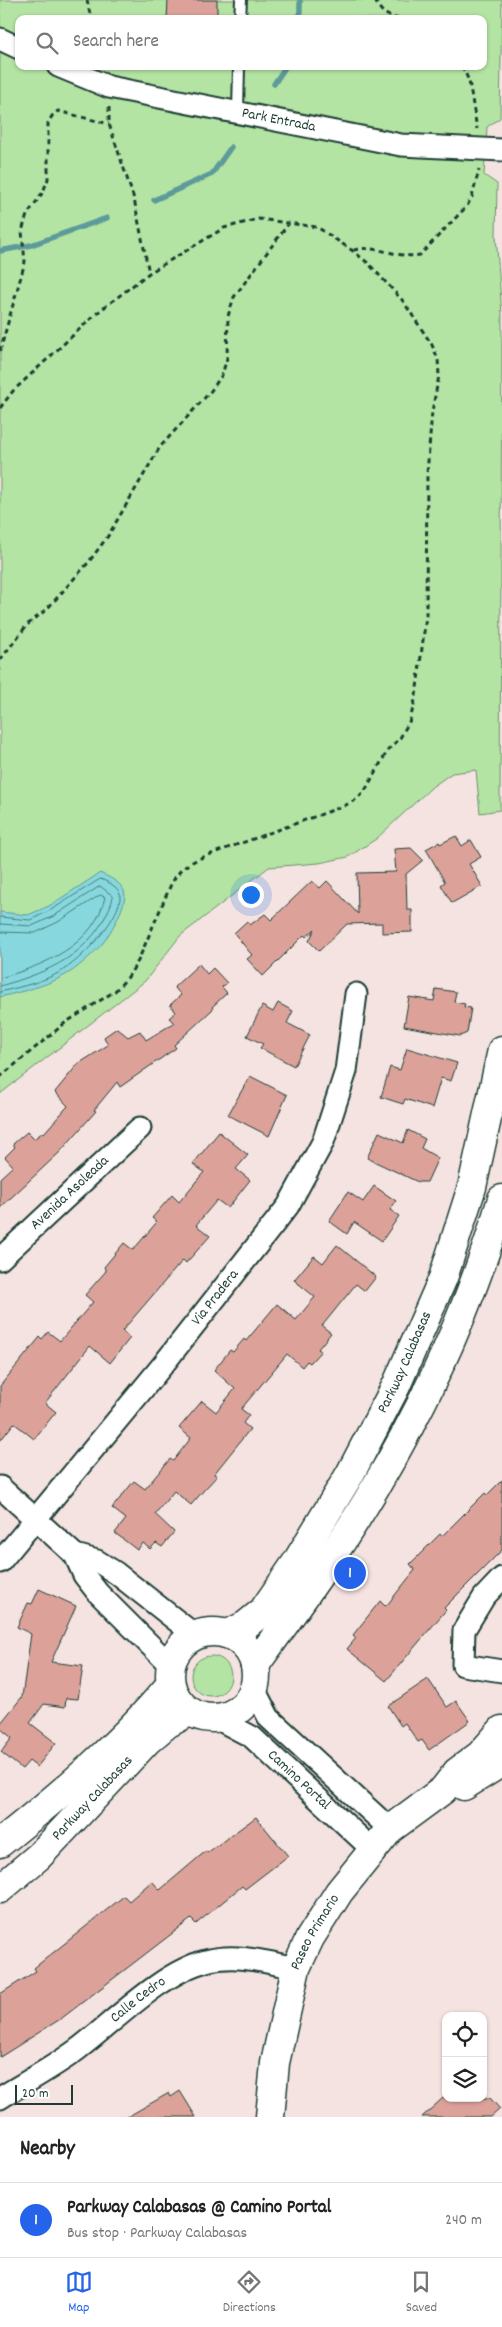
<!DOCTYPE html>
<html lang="en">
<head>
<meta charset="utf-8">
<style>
  body { margin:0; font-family:Dekko,sans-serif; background:#f2f2f2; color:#222 }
  .controls { position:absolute; right:15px; bottom:15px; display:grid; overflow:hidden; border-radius:10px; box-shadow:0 1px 4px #0004 }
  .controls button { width:45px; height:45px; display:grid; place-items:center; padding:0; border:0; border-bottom:1px solid #e0e0e0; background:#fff; color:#222; font:25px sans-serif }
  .scale { position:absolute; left:15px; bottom:12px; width:58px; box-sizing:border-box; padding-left:5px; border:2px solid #1f3d34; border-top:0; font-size:14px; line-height:18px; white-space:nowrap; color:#1f3d34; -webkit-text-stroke:4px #fff; paint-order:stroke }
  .you { position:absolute; left:250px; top:894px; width:18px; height:18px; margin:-12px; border:4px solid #fff; border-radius:50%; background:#1a73e8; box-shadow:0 0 0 8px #1a73e833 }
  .badge { display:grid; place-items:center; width:32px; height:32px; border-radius:50%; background:#2563eb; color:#fff; font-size:16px; font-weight:700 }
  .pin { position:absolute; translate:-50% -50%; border:2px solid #fff; box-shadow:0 1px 5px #0006 }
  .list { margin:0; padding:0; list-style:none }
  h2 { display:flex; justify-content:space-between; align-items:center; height:65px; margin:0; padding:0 20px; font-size:21px }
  h2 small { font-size:16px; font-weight:400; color:#767676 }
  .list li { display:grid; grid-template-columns:32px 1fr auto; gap:15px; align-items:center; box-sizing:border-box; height:75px; padding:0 20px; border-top:1px solid #e0e0e0 }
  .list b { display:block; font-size:19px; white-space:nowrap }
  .list p { margin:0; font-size:16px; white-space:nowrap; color:#767676 }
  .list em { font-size:16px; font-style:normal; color:#767676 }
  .icon { flex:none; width:28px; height:28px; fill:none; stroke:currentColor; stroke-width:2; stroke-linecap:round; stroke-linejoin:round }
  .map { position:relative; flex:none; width:502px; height:2117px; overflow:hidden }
  .search { position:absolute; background:#fff; box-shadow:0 1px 4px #0004; left:15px; right:15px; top:15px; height:55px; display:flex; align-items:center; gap:12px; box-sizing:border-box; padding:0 18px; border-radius:10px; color:#767676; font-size:19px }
  .sheet { height:140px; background:#fff }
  nav { display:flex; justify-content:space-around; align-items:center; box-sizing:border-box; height:70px; border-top:1px solid #e0e0e0; background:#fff; font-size:14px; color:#767676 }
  nav a { display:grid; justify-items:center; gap:2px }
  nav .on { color:#2563eb }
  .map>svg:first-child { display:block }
</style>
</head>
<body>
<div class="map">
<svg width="502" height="2117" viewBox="0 0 502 2117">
  <rect width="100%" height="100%" fill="#f4e3e1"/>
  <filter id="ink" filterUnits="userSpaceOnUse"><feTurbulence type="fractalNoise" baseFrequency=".02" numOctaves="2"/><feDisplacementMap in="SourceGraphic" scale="10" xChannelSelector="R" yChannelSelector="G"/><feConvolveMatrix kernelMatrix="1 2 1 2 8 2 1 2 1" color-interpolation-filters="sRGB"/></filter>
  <g filter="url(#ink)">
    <path fill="#b4e4a3" stroke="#6a906c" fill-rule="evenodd" d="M 0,0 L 502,0 L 500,118 L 487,127 L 484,175 L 497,184 L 496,236 L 502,314 L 500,810 L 480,813 L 476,770 L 452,773 L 433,786 L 376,839 L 348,857 L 319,863 L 269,867 L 180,936 L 145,981 L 0,1094 ZM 19,19 L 483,19 L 483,66 L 19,66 Z
      M191 1676a20 20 0 1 1 40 0a20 20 0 1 1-40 0Z"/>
    <path fill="#87d8de" stroke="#5d9a9a" d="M 100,873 C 108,877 120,881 124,891 C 129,902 110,933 103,943 C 95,952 82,964 72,971 C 51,985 24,991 0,997 L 0,912 L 28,915 L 49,906 Z"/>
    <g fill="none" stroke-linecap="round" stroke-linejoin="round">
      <path stroke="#497b78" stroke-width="1" d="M 0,917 L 30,920 L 51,910 L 100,879 C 107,881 119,887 120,895 C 122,916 85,955 69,966 C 50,981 23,986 0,992
        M 0,924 L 32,926 L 54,916 L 100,886 L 113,896 C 112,905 107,913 103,921 C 80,960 42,974 0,986
        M 0,932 L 35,933 L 58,922 L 100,895 L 105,897 C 95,946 42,966 0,978"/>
      <path stroke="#5d9a9a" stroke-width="5.5" d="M 300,19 L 300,0
        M 274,84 L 286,66
        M 154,200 L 212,174 L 231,147
        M 0,251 L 31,245 L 107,218"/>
    </g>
    <path fill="#dca29a" stroke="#1f3d34" d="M 168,0 L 217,0 L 217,19 L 167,19 Z
      M 456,836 L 462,846 L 471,840 L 481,857 L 469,864 L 482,886 L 452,903 L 441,885 L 445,882 L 426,849 L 439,842 L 440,844 Z
      M 411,848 L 423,860 L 406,874 L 407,910 L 412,910 L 412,932 L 382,933 L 382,923 L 347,924 L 319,951 L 309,941 L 315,929 L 306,937 L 304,935 L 263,976 L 247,959 L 252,955 L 234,933 L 247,921 L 250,925 L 265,914 L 271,920 L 312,881 L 320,888 L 327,881 L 358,914 L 357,873 L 396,872 L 394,849 Z
      M 199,964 L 207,974 L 213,968 L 227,983 L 222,987 L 227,993 L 212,1007 L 213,1009 L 174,1045 L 176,1048 L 120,1087 L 117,1082 L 94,1110 L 96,1111 L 60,1152 L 0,1208 L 0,1178 L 13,1166 L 5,1157 L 15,1147 L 13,1144 L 27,1132 L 34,1139 L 43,1132 L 44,1133 L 68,1106 L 55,1092 L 78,1064 L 108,1045 L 104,1037 L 117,1028 L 128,1037 L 140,1031 L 146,1040 L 174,1023 L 169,1018 L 176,1012 L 170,1005 L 181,995 L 174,987 Z
      M 436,989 L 456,992 L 454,1002 L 465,1004 L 464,1007 L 471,1008 L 467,1033 L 460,1036 L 404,1026 L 409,997 L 434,1001 Z
      M 278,1003 L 293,1011 L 287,1023 L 310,1035 L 294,1066 L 260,1048 L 263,1044 L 247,1036 L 262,1006 L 273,1012 Z
      M 407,1048 L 457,1063 L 451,1081 L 441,1078 L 432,1108 L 405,1099 L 403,1104 L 381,1097 L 390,1067 L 400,1070 Z
      M 250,1076 L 287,1095 L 269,1136 L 228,1115 Z
      M 408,1130 L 425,1139 L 421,1148 L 438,1158 L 427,1182 L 418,1182 L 367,1158 L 379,1132 L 403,1143 Z
      M 219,1132 L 248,1155 L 236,1169 L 250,1180 L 228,1208 L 217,1200 L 196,1225 L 210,1236 L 186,1263 L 183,1260 L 122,1331 L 130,1338 L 110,1363 L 90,1346 L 45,1403 L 56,1412 L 34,1439 L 14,1423 L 0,1441 L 0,1386 L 40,1337 L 42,1339 L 48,1332 L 60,1341 L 93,1302 L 85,1295 L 106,1271 L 104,1267 L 124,1243 L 133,1250 L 157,1222 L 152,1218 L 172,1195 L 179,1202 L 204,1172 L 193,1164 Z
      M 374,1186 L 396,1201 L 390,1210 L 399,1216 L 382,1241 L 354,1222 L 347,1234 L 329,1221 L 348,1192 L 363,1202 Z
      M 337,1245 L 376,1277 L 365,1291 L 356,1284 L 322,1326 L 331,1333 L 318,1349 L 321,1351 L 310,1363 L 307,1361 L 302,1367 L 287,1354 L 241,1409 L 249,1415 L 243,1423 L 250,1429 L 214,1474 L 217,1476 L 204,1490 L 191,1505 L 174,1491 L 155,1514 L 174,1532 L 162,1547 L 156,1543 L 150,1549 L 143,1543 L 137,1550 L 115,1533 L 126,1519 L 112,1508 L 134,1481 L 145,1489 L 170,1459 L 173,1461 L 191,1438 L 179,1428 L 202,1401 L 216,1412 L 235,1389 L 214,1370 L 230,1350 L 233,1352 L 244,1339 L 246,1341 L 277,1304 L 296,1320 L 315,1297 L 294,1280 L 314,1256 L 323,1263 Z
      M 502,1480 L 502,1550 L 444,1608 L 446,1610 L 386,1681 L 347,1649 L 356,1638 L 353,1635 L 380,1601 L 385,1606 L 387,1605 L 415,1570 L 410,1564 L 440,1534 L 442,1536 L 485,1493 L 487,1495 Z
      M 39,1589 L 76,1606 L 51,1662 L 83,1666 L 78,1699 L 66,1698 L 65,1707 L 44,1704 L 30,1723 L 56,1743 L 37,1767 L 29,1761 L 22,1769 L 1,1752 L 12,1738 L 0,1728 L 0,1724 L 22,1697 L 31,1634 L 17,1627 L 28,1603 L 32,1604 Z
      M 428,1679 L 447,1707 L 456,1701 L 470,1721 L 429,1750 L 422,1740 L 418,1742 L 405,1723 L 401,1726 L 388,1706 Z
      M 256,1817 L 288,1856 L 245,1889 L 242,1886 L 196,1924 L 191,1919 L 62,2018 L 0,2057 L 0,1994 L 36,1971 L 34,1968 L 124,1896 L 129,1901 L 152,1881 L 160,1890 L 206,1851 L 207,1853 Z
      M 180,2091 L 196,2117 L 127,2117 L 169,2093 L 171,2097 Z
      M 443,2098 L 490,2098 L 500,2109 L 491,2117 L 422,2117 Z"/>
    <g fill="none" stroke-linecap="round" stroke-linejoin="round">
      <defs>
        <path id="lane" d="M 240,19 L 241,0
          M 238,112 L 239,66"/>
        <g id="street">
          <path d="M 0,39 L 19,48"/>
          <path id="s1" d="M 58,66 L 109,87 L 401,145 L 502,150"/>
          <path id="s2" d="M 0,1259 L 140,1128"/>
          <path d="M 0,1487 L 75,1555 L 84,1575 L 98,1593 L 170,1665"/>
          <path d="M 75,1555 L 97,1561 L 116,1573 L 196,1636"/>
          <path id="s3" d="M 0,1562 L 162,1366 L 288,1206 L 323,1142 L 346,1071 L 356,994"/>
          <path d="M 502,1578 L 484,1597 L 464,1630 L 463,1665 L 502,1671"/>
          <path d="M 254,1689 L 269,1718 L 390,1829"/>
          <path id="s4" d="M 218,1719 L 252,1737 L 373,1850"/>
          <path id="s5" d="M 0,2098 C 26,2082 54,2067 78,2049 C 114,2022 162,1972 206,1961 C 236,1953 266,1962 296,1968"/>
        </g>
        <g id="secondary">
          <circle cx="213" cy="1675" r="43"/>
          <path id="s6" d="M 228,1634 L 246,1625 L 263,1611 L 296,1563 L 350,1474 L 396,1386 L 443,1278 L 472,1187 L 502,1050"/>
          <path d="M 255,1665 C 297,1607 340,1548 376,1486 C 429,1397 473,1299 502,1199"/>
          <path d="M 464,1786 L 502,1762"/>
          <path d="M 0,1843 C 60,1795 121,1744 170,1685"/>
          <path id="s7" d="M 0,1889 L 39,1856 L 148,1740 L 167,1724 L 189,1712"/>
          <path id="s8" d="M 270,2117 L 275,2063 L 296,1968 L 310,1938 L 339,1892 L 390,1829 L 443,1790 L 457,1772 L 480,1755 L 502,1730"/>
        </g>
      </defs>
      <use href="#lane" stroke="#1f3d34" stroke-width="14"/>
      <use href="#street" stroke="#1f3d34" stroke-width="25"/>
      <use href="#secondary" stroke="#1f3d34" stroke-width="31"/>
      <path stroke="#1f3d34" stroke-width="3" stroke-dasharray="5 4" stroke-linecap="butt" d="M 87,0 L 91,19
        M 375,0 C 380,12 387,17 400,19
        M 462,66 L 469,81 L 477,129
        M 109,107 L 109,124 L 134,199 L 149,273
        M 354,250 C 376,244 398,259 420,255 L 467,206 L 472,197 L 479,170
        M 0,351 L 25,262 L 22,231 L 27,215 L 43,192 L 48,179 L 48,123 L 52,116 L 58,111 L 109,124
        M 0,408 L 13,391 L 97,313 L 149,273 L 224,228 L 259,219 L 317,227 L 353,251 L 368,263 L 403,301 L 432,345 L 438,359 L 439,376 L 432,411 L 427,474 L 426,616 L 416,696 L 410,720 L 400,738 L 388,750 L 366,789 L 357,799 L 344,806 L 203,857 C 188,863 180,869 172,882 L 138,961 L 128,977 L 115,991 L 65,1023 L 0,1077
        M 0,660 L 27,625 L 47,609 L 88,563 L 108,536 L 160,447 L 210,392 L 222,375 L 227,358 L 228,316 L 234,297 L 289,223"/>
      <use href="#lane" stroke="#fff" stroke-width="10"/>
      <use href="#street" stroke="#fff" stroke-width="21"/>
      <use href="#secondary" stroke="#fff" stroke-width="28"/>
    </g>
  </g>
  <g text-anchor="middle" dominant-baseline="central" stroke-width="4" stroke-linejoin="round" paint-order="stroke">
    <g font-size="15" fill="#1f3d34" stroke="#fff">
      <text stroke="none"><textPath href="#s1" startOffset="228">Park Entrada</textPath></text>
      <text stroke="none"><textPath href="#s2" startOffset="96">Avenida Asoleada</textPath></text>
      <text stroke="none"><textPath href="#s3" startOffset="341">Via Pradera</textPath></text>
      <text stroke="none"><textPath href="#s6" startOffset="329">Parkway Calabasas</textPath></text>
      <text stroke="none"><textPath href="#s4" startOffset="102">Camino Portal</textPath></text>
      <text stroke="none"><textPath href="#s7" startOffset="130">Parkway Calabasas</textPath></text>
      <text stroke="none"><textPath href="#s8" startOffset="192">Paseo Primario</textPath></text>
      <text stroke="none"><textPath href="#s5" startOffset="170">Calle Cedro</textPath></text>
    </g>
  </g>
</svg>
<div class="controls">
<button><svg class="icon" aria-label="locate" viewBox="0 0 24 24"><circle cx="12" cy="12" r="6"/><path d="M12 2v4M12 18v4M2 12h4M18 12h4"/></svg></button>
<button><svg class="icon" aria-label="layers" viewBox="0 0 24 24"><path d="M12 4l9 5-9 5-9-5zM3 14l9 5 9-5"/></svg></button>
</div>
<div class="scale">20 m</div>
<div class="you"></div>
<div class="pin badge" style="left:350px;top:1573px">1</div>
<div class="search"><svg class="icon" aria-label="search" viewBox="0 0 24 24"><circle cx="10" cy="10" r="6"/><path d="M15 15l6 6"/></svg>Search here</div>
</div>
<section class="sheet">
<h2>Nearby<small></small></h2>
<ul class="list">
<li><span class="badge">1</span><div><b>Parkway Calabasas @ Camino Portal</b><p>Bus stop · Parkway Calabasas</p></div><em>240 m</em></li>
</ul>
</section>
<nav>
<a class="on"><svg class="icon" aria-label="map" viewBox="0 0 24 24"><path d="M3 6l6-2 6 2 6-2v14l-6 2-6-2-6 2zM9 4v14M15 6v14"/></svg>Map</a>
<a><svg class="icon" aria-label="directions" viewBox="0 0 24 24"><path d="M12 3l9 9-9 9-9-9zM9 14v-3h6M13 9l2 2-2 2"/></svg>Directions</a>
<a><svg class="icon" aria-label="saved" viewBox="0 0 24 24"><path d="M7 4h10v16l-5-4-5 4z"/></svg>Saved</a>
</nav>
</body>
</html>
